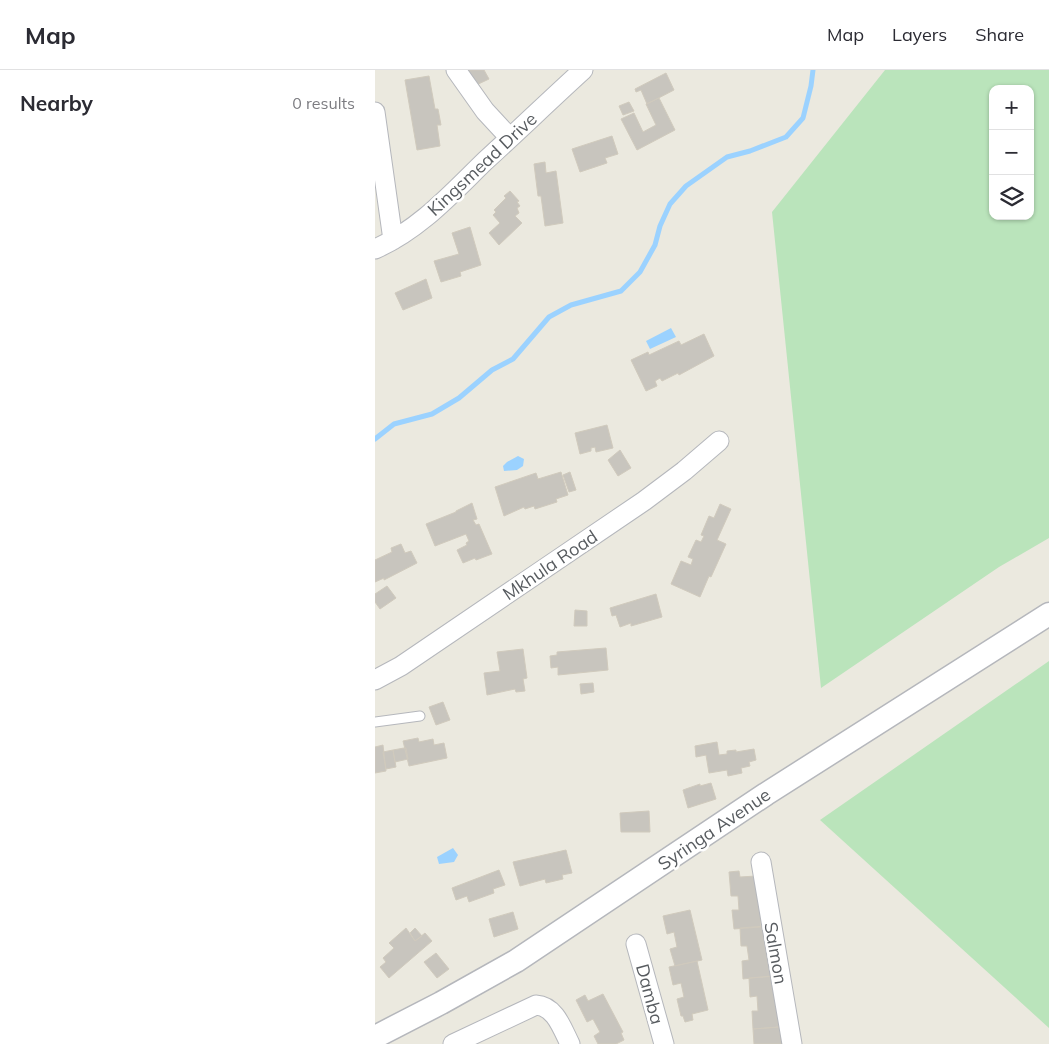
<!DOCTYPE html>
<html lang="en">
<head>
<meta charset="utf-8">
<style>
  body { margin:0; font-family:Mulish,sans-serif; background:#f2f2f3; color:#2b2b33 }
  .controls { position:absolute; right:15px; top:15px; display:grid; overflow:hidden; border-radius:10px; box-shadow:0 1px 4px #0004 }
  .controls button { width:45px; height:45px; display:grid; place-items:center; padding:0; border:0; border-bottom:1px solid #e1e1e2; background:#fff; color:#2b2b33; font:25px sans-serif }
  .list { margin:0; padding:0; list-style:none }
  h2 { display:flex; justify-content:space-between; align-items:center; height:65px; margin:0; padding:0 20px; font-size:21px }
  h2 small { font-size:16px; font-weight:400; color:#7c7c81 }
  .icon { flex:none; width:28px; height:28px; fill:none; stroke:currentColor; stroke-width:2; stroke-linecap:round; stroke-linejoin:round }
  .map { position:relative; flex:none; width:674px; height:974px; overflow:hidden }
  header { display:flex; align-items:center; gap:30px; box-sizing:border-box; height:70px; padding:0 25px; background:#fff; border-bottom:1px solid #e1e1e2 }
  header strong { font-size:24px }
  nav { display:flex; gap:28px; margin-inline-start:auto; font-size:18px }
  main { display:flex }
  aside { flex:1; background:#fff }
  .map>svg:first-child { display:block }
</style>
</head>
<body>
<header>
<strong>Map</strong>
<nav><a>Map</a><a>Layers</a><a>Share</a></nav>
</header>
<main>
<aside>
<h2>Nearby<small>0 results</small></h2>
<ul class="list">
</ul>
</aside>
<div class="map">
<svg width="674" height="974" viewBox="0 0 674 974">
  <rect width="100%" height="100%" fill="#ebe9df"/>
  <path fill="#bae4bb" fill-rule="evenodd" d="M 510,0 L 674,0 L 674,468 L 624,497 L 446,618 L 397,142 ZM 618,19 L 655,19 L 655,146 L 618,146 Z
    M 674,591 L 674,958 L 445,750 Z"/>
  <path fill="#9bd2ff" d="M 296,258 L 301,267 L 275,279 L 271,271 Z
    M 143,386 L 149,389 L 148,396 L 142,400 L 129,401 L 128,396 L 132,392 Z
    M 78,778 L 83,785 L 79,792 L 64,794 L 62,787 Z"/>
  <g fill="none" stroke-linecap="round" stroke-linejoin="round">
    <path stroke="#9bd2ff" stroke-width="5" d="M 0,369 L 19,354 L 57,344 L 84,328 L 117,300 L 138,289 L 174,247 L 196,235 L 246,221 L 265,202 L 280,175 L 285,156 L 295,134 L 311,116 L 352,87 L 375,81 L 411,67 L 428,48 L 436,16 L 438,0"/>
  </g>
  <path fill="#c8c5be" stroke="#d0cabd" d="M 89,0 L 109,0 L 114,9 L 97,17 Z
    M 291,3 L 299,20 L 272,34 L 266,20 L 261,22 L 260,19 Z
    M 54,6 L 60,39 L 63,39 L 66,55 L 62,55 L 65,76 L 42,80 L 30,10 Z
    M 284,28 L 300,60 L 262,80 L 246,49 L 259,43 L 268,62 L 281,55 L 271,34 Z
    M 254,32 L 259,41 L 248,45 L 244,36 Z
    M 237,66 L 243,84 L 230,88 L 232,93 L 205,102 L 197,79 Z
    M 170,92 L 171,103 L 181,101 L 188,153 L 170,156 L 166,126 L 163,126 L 159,94 Z
    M 135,121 L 144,131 L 142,132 L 145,136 L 142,138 L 144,143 L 140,146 L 147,153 L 124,175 L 114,163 L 125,153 L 118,145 L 121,142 L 119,140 L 131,128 L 129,126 Z
    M 95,157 L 106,195 L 85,202 L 86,206 L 66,212 L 59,191 L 84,184 L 77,163 Z
    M 51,209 L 57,228 L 28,240 L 20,223 Z
    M 329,264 L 339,286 L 304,305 L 303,303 L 287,311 L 285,308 L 280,311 L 282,316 L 271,321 L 256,290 L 273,282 L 274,285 L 304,271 L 306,275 Z
    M 232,355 L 238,378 L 221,382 L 220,377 L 216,378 L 216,381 L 205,384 L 200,363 Z
    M 245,380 L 256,398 L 243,406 L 233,390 Z
    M 186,402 L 193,425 L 181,429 L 182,432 L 160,439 L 159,436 L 150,439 L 149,437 L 129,446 L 120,417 L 161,403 L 163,409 Z
    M 195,402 L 201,420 L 194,422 L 188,405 Z
    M 97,433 L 102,449 L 98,450 L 101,455 L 104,454 L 117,484 L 101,490 L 100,488 L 88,493 L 82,480 L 92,475 L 91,473 L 94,471 L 91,464 L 60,476 L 51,454 L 81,442 L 81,441 Z
    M 345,434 L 356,439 L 342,470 L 351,474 L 336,507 L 334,506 L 325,527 L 296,514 L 306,491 L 316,495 L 318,489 L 313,487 L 321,470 L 326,472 L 329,466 L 326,465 L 334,446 L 339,448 Z
    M 26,474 L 30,483 L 36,481 L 42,493 L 9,510 L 9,508 L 0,512 L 0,490 L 17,482 L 16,478 Z
    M 12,516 L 21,528 L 5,539 L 0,532 L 0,524 Z
    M 281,524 L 287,547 L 256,556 L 256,553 L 245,557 L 241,545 L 237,546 L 235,538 Z
    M 200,540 L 212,541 L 212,556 L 199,556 Z
    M 231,578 L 233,600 L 183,605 L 183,597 L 176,598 L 175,586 L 182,585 L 182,582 Z
    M 148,579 L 152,608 L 148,609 L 150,621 L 141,622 L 140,619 L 112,625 L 109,603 L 125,601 L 122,582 Z
    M 218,613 L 219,622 L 206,624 L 205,614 Z
    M 68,632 L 75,650 L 61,655 L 54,637 Z
    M 43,668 L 44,672 L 58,669 L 59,675 L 69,673 L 72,688 L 34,696 L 28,671 Z
    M 342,672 L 344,685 L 352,684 L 352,681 L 361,680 L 361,682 L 379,679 L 381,690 L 374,692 L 375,696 L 366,698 L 367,703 L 353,706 L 352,700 L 334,703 L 331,685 L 321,687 L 320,676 Z
    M 8,675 L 11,701 L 0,703 L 0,677 Z
    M 29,678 L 31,678 L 33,689 L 20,692 L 18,680 Z
    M 18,680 L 21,697 L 11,699 L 8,682 Z
    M 336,713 L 341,729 L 313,738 L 308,720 L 325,714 L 325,716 Z
    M 274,741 L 275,762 L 246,762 L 245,743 Z
    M 191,780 L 197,803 L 187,805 L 188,809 L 171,813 L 170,809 L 145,816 L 138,792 Z
    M 124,800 L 130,815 L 118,819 L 119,823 L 94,832 L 92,826 L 81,830 L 77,818 Z
    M 364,801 L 365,807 L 381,806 L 383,813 L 386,857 L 359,859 L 357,840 L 364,840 L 363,826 L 356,826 L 354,802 Z
    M 315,840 L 327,890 L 300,896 L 295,879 L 302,877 L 299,862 L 292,864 L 288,846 Z
    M 138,842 L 143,859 L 119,867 L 114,849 Z
    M 391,856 L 396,906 L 368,909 L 367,891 L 374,890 L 372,876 L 366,876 L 365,858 Z
    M 31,858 L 40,871 L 50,863 L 57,871 L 14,908 L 5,897 L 11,892 L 8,888 L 19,878 L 14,873 Z
    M 40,858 L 47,866 L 40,871 L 35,863 Z
    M 61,883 L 74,899 L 62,908 L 49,892 Z
    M 322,891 L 333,940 L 317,944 L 318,950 L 310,952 L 308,946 L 306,946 L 302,929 L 309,927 L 306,913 L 298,915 L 294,897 Z
    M 401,906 L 405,950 L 403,950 L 404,957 L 378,959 L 377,941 L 383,941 L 382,926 L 375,927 L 374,908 Z
    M 228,924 L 248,962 L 246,963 L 249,970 L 241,974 L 223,974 L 219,966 L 225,962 L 218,949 L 212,952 L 201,930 L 210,925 L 213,931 Z
    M 404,957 L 405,964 L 407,964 L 408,974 L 379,974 L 378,959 Z"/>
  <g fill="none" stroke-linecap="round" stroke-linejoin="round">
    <defs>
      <path id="service" d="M 0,652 L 45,646"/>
      <path id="minor" d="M 81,0 L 110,41 L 135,68
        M 0,42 L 18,170
        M 0,179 C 44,160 76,124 110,91 C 143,61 175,30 208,0
        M 0,610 L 26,596 L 269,431 L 309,401 L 344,371
        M 386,792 L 417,974
        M 261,874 L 289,974
        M 78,974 L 161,935 C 180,936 187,958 195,974"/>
      <path id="tertiary" d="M 0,967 L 66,933 L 141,891 L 391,724 L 674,544"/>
    </defs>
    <use href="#service" stroke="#b5b7bc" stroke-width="11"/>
    <use href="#minor" stroke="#b5b7bc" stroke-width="21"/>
    <use href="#tertiary" stroke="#b5b7bc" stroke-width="25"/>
    <use href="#service" stroke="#fff" stroke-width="9"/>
    <use href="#minor" stroke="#fff" stroke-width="19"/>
    <use href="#tertiary" stroke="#fff" stroke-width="22"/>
  </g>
  <g text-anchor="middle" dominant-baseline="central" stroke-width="5" stroke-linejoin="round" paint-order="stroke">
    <g font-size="18" fill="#585c60" stroke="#fff">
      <text transform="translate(107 94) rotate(-43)">Kingsmead Drive</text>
      <text transform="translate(175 495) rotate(-34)">Mkhula Road</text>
      <text transform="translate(339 759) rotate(-34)">Syringa Avenue</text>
      <text transform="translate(401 883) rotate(80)">Salmon</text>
      <text transform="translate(275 924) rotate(75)">Damba</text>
    </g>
  </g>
</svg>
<div class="controls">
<button>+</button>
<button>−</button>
<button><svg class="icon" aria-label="layers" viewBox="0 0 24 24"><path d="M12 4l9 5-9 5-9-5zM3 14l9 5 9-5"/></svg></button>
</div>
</div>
</main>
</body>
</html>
